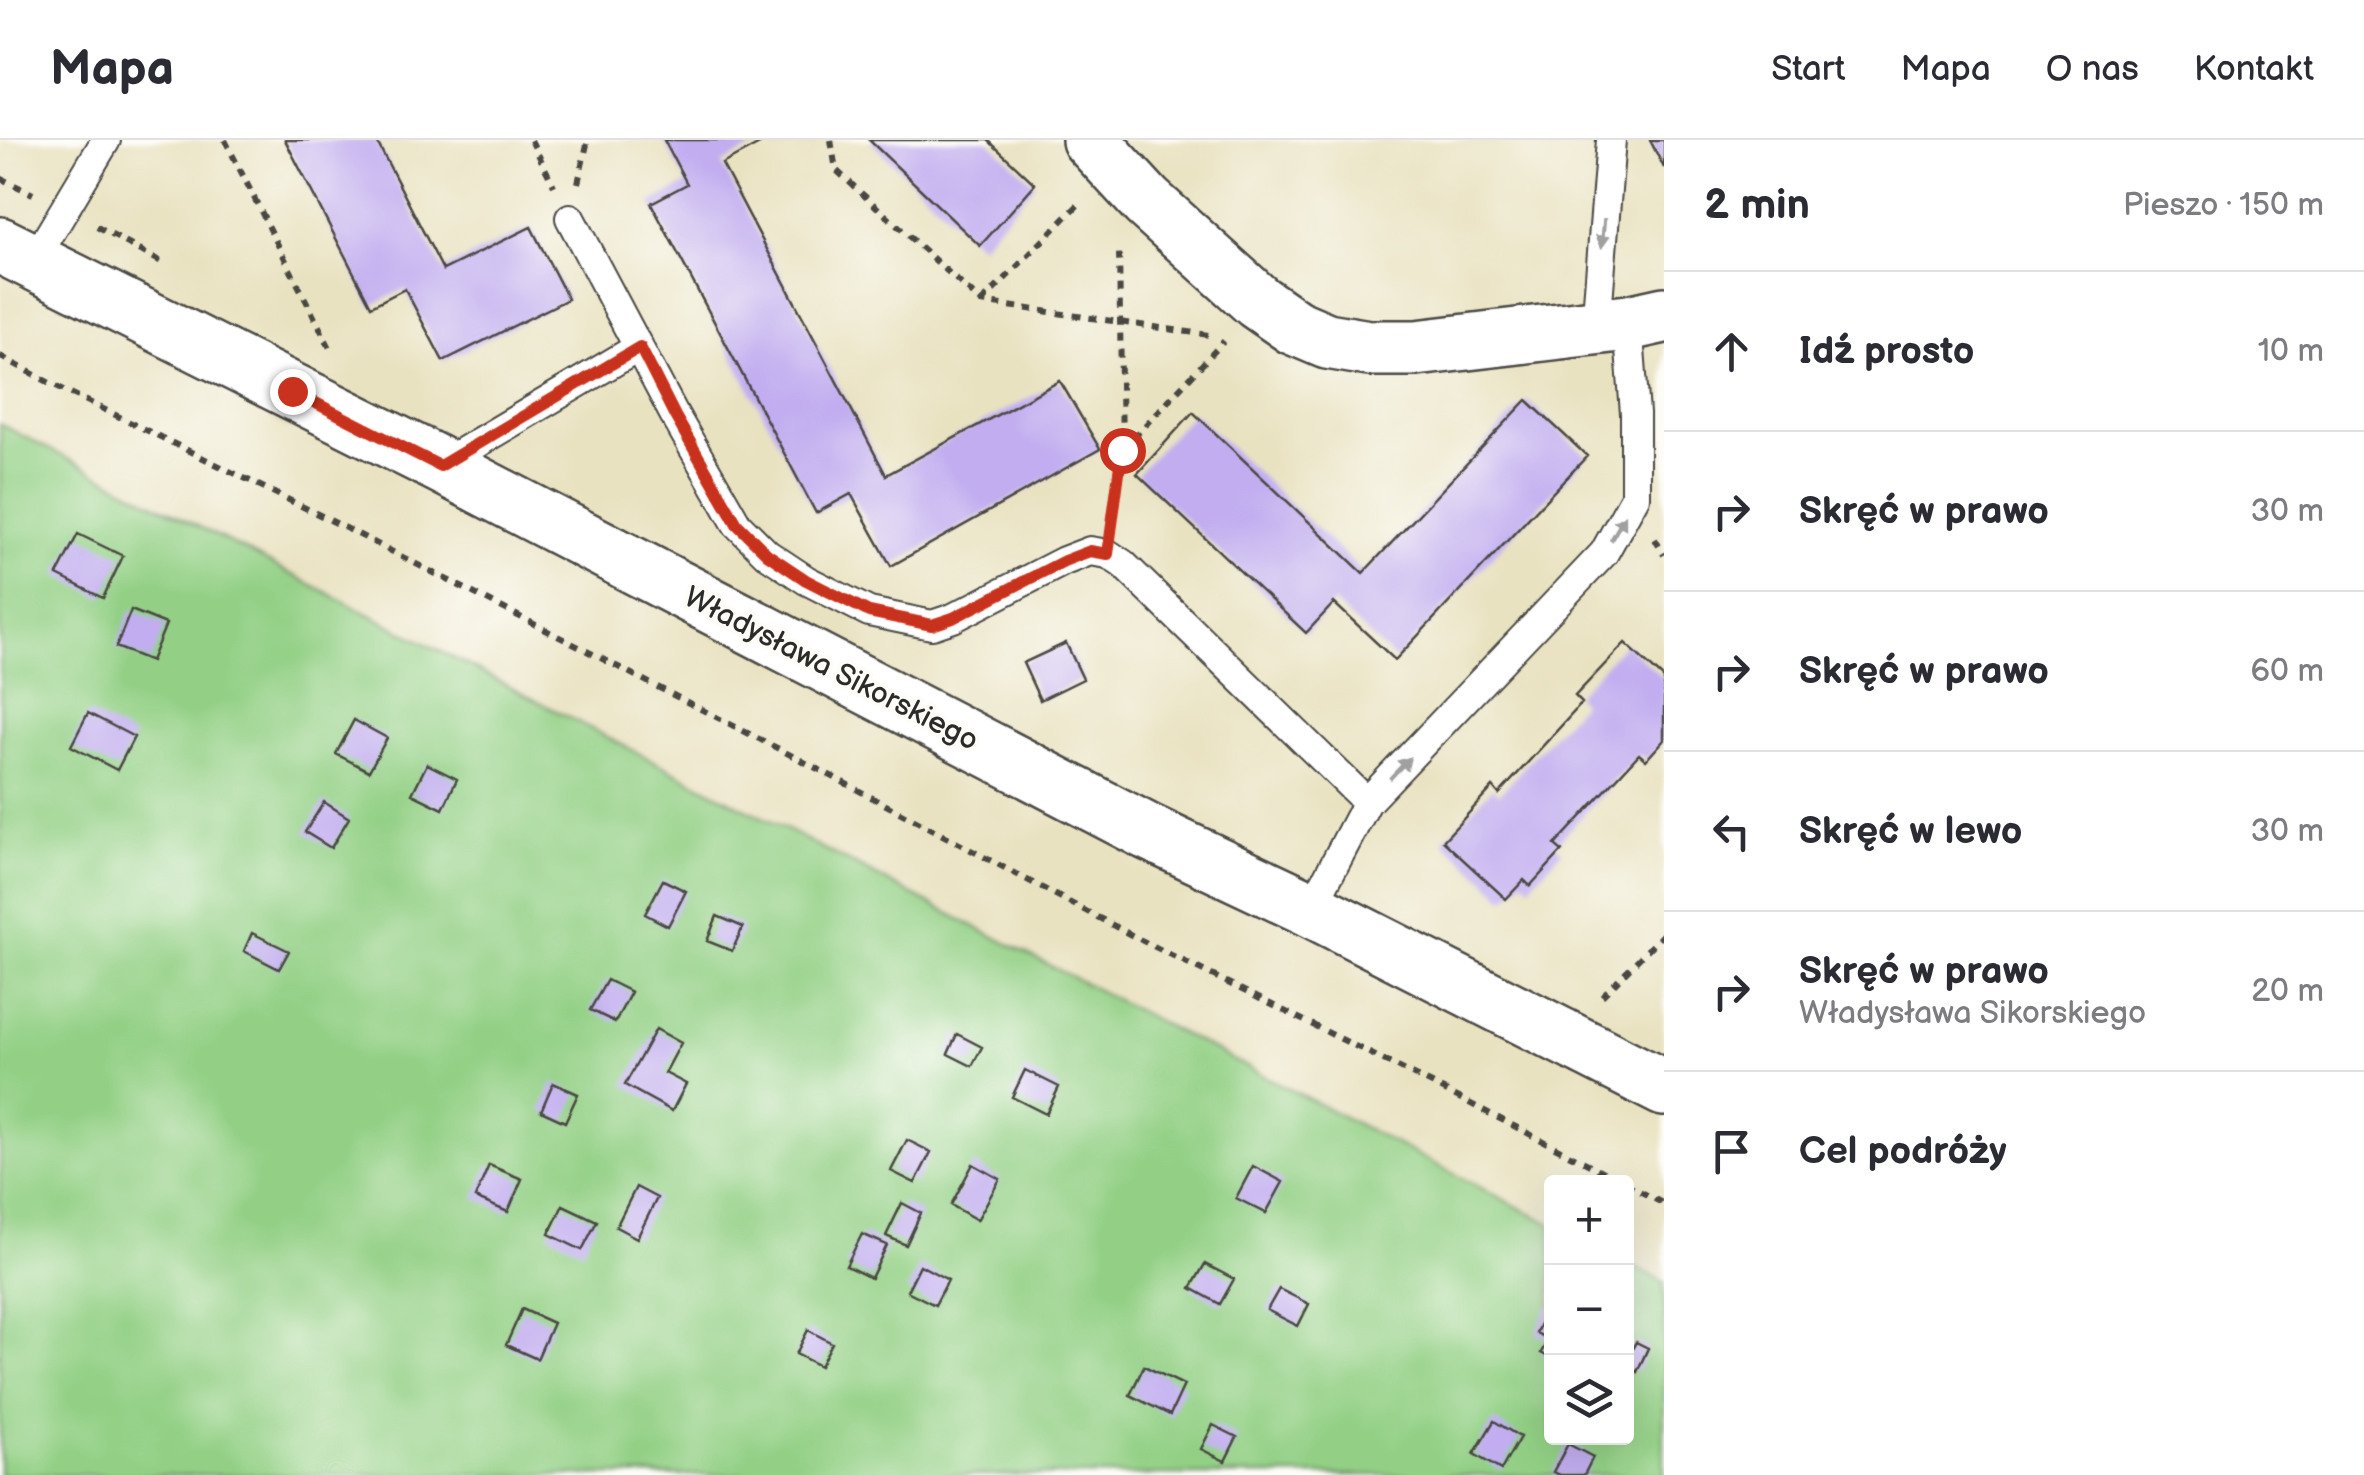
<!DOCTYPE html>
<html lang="pl">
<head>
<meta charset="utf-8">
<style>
  body { margin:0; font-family:"Balsamiq Sans",sans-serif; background:#f7f7f7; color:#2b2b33 }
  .controls { position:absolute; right:30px; bottom:30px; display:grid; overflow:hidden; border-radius:10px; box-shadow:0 10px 40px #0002 }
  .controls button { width:90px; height:90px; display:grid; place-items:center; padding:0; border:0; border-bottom:2px solid #e1e1e2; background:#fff; color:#2b2b33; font:50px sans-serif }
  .stop { position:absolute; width:30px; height:30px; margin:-22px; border:8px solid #c8321e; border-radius:50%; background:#fff }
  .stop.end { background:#c8321e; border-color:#fff; box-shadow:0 2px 10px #0008 }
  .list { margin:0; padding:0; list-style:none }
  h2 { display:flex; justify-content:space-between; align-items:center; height:130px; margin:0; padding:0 40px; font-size:42px }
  h2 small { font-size:32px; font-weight:400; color:#7c7c81 }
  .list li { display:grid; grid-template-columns:65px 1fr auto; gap:30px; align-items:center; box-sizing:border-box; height:160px; padding:0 40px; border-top:2px solid #e1e1e2 }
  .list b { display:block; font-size:38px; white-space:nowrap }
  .list p { margin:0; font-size:32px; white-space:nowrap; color:#7c7c81 }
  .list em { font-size:32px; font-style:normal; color:#7c7c81 }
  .icon { flex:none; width:55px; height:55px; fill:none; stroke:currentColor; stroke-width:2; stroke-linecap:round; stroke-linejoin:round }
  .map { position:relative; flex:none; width:1664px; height:1335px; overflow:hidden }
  header { display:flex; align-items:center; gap:60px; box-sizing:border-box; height:140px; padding:0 50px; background:#fff; border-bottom:2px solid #e1e1e2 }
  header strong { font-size:48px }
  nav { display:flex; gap:55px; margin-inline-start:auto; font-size:35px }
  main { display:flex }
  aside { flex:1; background:#fff }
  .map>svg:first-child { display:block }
</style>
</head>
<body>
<header>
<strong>Mapa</strong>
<nav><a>Start</a><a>Mapa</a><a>O nas</a><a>Kontakt</a></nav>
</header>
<main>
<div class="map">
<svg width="1664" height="1335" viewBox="0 0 1664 1335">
  <rect width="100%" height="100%" fill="#fdfcf7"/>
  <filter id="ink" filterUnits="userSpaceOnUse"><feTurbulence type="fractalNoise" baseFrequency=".01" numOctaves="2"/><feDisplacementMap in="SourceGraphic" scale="20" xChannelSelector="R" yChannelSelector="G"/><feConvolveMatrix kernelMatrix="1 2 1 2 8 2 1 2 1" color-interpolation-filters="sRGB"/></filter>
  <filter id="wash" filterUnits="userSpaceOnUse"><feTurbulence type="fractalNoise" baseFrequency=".0048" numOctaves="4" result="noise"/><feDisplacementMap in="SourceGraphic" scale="40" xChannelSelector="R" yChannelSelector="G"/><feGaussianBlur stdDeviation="2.25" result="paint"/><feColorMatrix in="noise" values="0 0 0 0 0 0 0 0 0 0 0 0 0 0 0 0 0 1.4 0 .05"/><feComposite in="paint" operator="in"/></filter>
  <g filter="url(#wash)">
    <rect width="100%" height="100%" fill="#e9e2c1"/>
    <path fill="#93d085" stroke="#5f7e58" stroke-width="2.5" d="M 0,284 L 1551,1084 L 1552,1298 L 1626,1298 L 1627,1123 L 1664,1142 L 1664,1335 L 0,1335 Z"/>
    <g id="blocks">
      <path fill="#c1adf0" d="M 285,0 L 376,0 L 443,130 L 531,87 L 568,159 L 443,221 L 405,149 L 371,166 Z
        M 664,0 L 767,0 L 722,24 L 886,335 L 1060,241 L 1100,309 L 891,426 L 851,354 L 816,373 L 651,63 L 687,44 Z
        M 869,0 L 988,0 L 1035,44 L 980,106 Z
        M 1650,0 L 1664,0 L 1664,28 Z
        M 1527,260 L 1587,316 L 1395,520 L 1334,463 L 1306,493 L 1137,334 L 1193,272 L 1363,433 Z
        M 78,394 L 123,416 L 103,458 L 57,435 Z
        M 131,470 L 166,484 L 151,521 L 116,507 Z
        M 1066,503 L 1083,539 L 1040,560 L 1023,523 Z
        M 1625,503 L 1664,539 L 1664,600 L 1646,620 L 1639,614 L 1555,705 L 1562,711 L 1530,746 L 1524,740 L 1506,759 L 1443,701 L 1493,647 L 1499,654 L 1582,563 L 1575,556 Z
        M 88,573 L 134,597 L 117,630 L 71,606 Z
        M 354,580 L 387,598 L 369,631 L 336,614 Z
        M 427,624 L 457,639 L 443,669 L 412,654 Z
        M 324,662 L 349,678 L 331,708 L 305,692 Z
        M 663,740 L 686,751 L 668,786 L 645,774 Z
        M 717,776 L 743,787 L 732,811 L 707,801 Z
        M 252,793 L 289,811 L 279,829 L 244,811 Z
        M 607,840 L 631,852 L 615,882 L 590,870 Z
        M 656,889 L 681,903 L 665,933 L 686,944 L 672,971 L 625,945 Z
        M 957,894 L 982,907 L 972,926 L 948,914 Z
        M 1025,930 L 1059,947 L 1046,974 L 1012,957 Z
        M 553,943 L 578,954 L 565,982 L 541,971 Z
        M 907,1000 L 931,1012 L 915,1043 L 891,1031 Z
        M 973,1024 L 1000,1039 L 977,1080 L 951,1065 Z
        M 489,1025 L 522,1039 L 508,1072 L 475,1058 Z
        M 1253,1026 L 1283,1042 L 1266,1073 L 1236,1058 Z
        M 636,1047 L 657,1058 L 637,1098 L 616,1087 Z
        M 902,1063 L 921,1073 L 906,1105 L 886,1096 Z
        M 563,1065 L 597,1081 L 582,1110 L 549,1094 Z
        M 862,1094 L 887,1105 L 871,1138 L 846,1126 Z
        M 1205,1124 L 1234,1139 L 1220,1164 L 1191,1148 Z
        M 920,1125 L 948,1140 L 935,1165 L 907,1151 Z
        M 1279,1149 L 1309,1164 L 1298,1186 L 1267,1170 Z
        M 1548,1166 L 1552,1168 L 1552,1219 L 1541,1213 L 1548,1199 L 1536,1193 Z
        M 522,1169 L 553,1183 L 537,1219 L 506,1205 Z
        M 808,1190 L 832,1203 L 820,1226 L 796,1214 Z
        M 1636,1202 L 1648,1208 L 1637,1232 L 1626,1227 L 1626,1220 Z
        M 1144,1226 L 1184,1245 L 1170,1275 L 1130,1255 Z
        M 1494,1281 L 1520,1297 L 1501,1330 L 1474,1314 Z
        M 1213,1285 L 1237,1297 L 1225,1321 L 1201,1309 Z
        M 1568,1304 L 1593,1317 L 1584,1335 L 1560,1335 L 1553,1332 Z"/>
    </g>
  </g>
  <g filter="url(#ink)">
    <use href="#blocks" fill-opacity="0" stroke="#484642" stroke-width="2.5"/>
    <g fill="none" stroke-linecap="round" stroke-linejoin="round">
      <defs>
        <path id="service" d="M 570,78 L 675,276 L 737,384 L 767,414 L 806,440 L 869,472 L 932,485 L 953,478 L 1064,421 L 1090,411 L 1108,414 L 1123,424 L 1367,662
          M 33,122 L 106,0
          M 1596,187 L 1611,0
          M 440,325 L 639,207
          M 1311,769 L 1367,662 L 1604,413 L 1635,357 L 1635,274 L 1628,183"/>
        <path id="minor" d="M 1090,0 L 1147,62 L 1258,162 L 1294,187 L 1327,201 L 1369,208 L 1416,208 L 1628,183 L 1664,175
          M 0,105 L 440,325 L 1148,692 L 1311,769 L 1664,948"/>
      </defs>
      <use href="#service" stroke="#484642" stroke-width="32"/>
      <use href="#minor" stroke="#484642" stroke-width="60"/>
      <path stroke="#484642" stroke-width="6" stroke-dasharray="8 8" stroke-linecap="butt" d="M 225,0 L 330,208
        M 531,0 L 554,46
        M 831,0 L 836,30 L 981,162 L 1216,196
        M 0,38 L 33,54
        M 578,43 L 588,0
        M 97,87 L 165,124
        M 982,162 L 1079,64
        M 0,216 L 50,243 L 338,384 L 822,631 L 1135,797 L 1432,944 L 1623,1042
        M 1123,309 L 1224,201
        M 1113,377 L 1122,310 L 1119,110
        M 1655,399 L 1664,415
        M 1602,856 L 1664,793
        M 1626,1044 L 1664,1064"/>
      <use href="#service" stroke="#fff" stroke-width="28"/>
      <use href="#minor" stroke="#fff" stroke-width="55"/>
    </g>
    <defs><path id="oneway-solid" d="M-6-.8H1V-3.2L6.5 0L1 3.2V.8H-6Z" transform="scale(2.5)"/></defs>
    <g fill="#a0a0a0">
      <use href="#oneway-solid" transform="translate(1603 93) rotate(95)"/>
      <use href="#oneway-solid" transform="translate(1618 388) rotate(-60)"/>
      <use href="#oneway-solid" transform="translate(1400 628) rotate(-46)"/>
    </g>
  </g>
  <g fill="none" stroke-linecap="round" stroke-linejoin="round" filter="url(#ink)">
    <path stroke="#c8321e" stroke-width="12" d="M 292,251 L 440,326 L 640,207 L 675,276 L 737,384 L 767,414 L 806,440 L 869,472 L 932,485 L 953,478 L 1064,421 L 1090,411 L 1108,414 L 1122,310"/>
  </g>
  <g text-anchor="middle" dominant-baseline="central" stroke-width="8" stroke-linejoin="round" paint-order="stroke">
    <g font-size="30" fill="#2b2b2b" stroke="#fdfcf7">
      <text transform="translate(831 529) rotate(27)">Władysława Sikorskiego</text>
    </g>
  </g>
</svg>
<div class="controls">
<button>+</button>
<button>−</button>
<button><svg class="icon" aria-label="layers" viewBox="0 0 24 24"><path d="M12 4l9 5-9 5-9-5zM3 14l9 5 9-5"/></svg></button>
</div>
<div class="stop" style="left:1122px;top:310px"></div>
<div class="stop end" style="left:292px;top:251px"></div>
</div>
<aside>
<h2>2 min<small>Pieszo · 150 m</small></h2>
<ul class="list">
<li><svg class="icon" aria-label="ahead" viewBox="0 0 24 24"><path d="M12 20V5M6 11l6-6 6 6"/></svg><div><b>Idź prosto</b></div><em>10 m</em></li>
<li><svg class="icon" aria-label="right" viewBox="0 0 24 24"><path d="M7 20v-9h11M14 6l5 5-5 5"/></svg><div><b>Skręć w prawo</b></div><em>30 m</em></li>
<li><svg class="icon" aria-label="right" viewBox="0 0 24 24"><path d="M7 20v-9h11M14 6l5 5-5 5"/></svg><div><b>Skręć w prawo</b></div><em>60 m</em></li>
<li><svg class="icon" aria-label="left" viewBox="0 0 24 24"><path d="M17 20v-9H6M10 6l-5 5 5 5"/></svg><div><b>Skręć w lewo</b></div><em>30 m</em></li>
<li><svg class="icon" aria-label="right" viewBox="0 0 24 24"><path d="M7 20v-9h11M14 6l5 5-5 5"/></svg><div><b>Skręć w prawo</b><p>Władysława Sikorskiego</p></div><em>20 m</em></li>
<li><svg class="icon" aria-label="arrive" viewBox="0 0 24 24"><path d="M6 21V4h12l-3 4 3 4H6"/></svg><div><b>Cel podróży</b></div></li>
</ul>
</aside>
</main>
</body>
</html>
